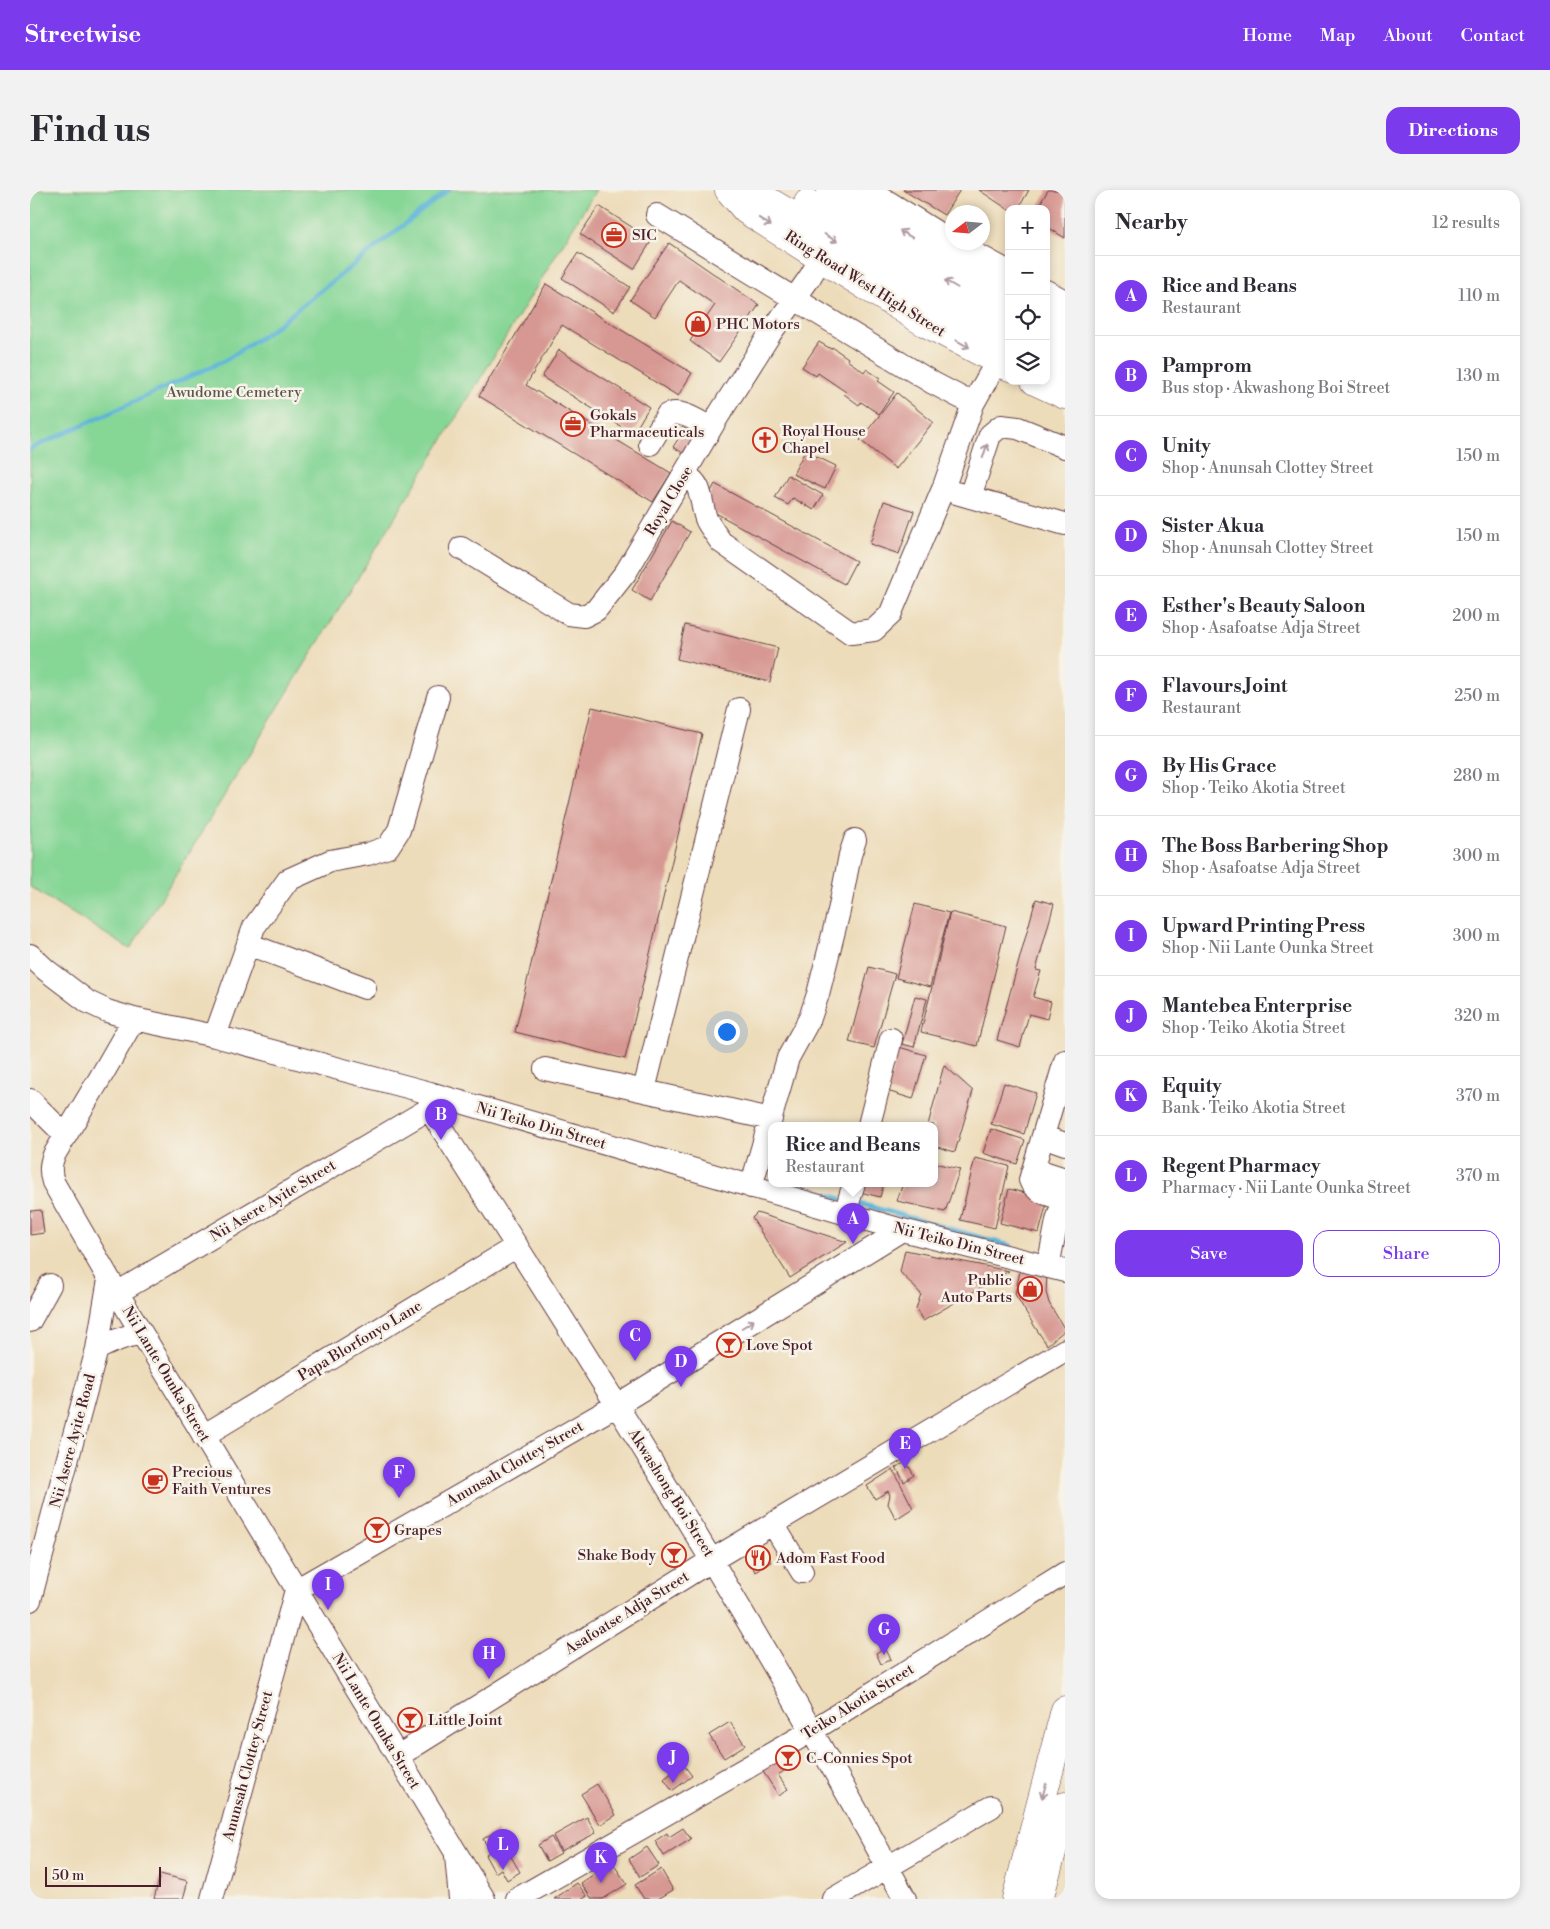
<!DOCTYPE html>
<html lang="en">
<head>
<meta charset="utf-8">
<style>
  body { margin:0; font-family:"Libre Bodoni",serif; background:#f2f2f3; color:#2b2b33 }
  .controls { position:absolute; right:15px; top:15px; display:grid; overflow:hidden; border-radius:10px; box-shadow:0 2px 8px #0003 }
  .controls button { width:45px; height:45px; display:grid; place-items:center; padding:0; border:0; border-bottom:1px solid #e1e1e2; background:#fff; color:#2b2b33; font:25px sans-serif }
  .compass { position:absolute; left:915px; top:15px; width:45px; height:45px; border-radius:50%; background:#fff; box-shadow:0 2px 8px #0003; rotate:254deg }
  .scale { position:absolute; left:15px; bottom:12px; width:116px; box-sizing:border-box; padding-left:5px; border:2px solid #4a1f2b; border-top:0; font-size:14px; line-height:18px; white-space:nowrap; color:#4a1f2b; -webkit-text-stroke:4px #f7f3e8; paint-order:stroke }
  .you { position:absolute; left:696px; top:841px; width:18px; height:18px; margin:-12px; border:4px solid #fff; border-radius:50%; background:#1a73e8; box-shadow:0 0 0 8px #1a73e833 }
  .badge { display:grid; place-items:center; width:32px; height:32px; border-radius:50%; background:#7c3aed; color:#fff; font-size:16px; font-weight:700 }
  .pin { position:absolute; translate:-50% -41px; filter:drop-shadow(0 1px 2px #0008) }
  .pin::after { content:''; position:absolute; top:26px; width:18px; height:15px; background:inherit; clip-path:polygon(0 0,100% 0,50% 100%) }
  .popup { position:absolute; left:738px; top:932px; width:170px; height:65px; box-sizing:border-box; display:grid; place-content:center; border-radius:10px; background:#fff; filter:drop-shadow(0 1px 4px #0005); font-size:16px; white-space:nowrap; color:#7c7c81 }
  .popup b { font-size:19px; color:#2b2b33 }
  .popup::after { content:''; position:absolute; left:50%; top:100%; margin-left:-10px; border:10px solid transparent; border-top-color:#fff }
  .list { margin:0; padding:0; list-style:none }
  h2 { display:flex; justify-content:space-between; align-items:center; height:65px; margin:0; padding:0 20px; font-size:21px }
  h2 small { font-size:16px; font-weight:400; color:#7c7c81 }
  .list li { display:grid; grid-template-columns:32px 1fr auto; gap:15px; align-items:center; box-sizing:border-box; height:80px; padding:0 20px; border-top:1px solid #e1e1e2 }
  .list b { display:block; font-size:19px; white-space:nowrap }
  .list p { margin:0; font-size:16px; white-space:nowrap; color:#7c7c81 }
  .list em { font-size:16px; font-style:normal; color:#7c7c81 }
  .actions { display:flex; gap:10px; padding:15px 20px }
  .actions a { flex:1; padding:11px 0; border:1px solid #7c3aed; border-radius:15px; text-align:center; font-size:18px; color:#7c3aed }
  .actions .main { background:#7c3aed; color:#fff }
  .icon { flex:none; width:28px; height:28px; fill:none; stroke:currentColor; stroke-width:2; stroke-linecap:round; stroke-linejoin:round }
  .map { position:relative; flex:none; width:1035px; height:1709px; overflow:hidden; border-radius:15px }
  header { display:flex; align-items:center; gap:30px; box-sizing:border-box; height:70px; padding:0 25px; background:#7c3aed; color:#fff }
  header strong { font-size:24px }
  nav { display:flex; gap:28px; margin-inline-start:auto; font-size:18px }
  .intro { display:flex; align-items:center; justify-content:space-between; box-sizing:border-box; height:120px; padding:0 30px }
  h1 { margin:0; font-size:35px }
  .button { padding:12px 22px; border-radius:15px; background:#7c3aed; color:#fff; font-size:18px; font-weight:700 }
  main { display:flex; gap:30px; padding:0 30px }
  aside { flex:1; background:#fff; border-radius:15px; box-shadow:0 2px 8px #0003 }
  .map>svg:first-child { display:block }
</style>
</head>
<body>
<header>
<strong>Streetwise</strong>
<nav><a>Home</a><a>Map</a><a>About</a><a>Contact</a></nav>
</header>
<div class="intro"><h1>Find us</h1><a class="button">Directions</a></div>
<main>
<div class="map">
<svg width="1035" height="1709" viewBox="0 0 1035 1709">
  <rect width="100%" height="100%" fill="#f7f3e8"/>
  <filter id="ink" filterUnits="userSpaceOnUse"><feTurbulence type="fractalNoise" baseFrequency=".02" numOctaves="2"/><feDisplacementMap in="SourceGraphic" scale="10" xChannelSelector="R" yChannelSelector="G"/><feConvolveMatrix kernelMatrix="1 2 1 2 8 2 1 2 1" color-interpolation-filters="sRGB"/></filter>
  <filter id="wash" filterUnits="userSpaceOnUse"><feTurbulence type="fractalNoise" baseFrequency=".0096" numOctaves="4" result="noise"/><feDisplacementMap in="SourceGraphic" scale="20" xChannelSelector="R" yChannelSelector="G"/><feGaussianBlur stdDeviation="1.12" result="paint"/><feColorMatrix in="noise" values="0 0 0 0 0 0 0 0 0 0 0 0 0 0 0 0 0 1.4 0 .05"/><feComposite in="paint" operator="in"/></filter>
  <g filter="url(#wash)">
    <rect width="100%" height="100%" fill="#eddcba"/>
    <path fill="#86d696" stroke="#687a60" d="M 0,0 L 566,0 L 100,759 L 0,697 Z"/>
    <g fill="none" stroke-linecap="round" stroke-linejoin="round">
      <path stroke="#5cb4d9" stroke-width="4.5" d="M 0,259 L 196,170 L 240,141 L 418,0
        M 758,993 L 812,1009
        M 824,1012 L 981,1056"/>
    </g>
    <g id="blocks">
      <path fill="#d79893" d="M 873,0 L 930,0 L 914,25 Z
        M 949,0 L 999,0 L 988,19 L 979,20 Z
        M 1018,0 L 1035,0 L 1035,48 L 1016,36 L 1016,19 L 1007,19 Z
        M 569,16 L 622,50 L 604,79 L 550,44 Z
        M 639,53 L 729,115 L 689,172 L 660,151 L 685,115 L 649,90 L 625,127 L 600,110 Z
        M 548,63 L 600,97 L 584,122 L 532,88 Z
        M 516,94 L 662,183 L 648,206 L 532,135 L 496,195 L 641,283 L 623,312 L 449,206 Z
        M 789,152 L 801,159 L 802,157 L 818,168 L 817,170 L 834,182 L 836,179 L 850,188 L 848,191 L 864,202 L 849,224 L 831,212 L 829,215 L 814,204 L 816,202 L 788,183 L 786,186 L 772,177 Z
        M 529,160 L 619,217 L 603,244 L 512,187 Z
        M 867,203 L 903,232 L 866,279 L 830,250 Z
        M 656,237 L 666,243 L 653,263 L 643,257 Z
        M 775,261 L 806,276 L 795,299 L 763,284 Z
        M 758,285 L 793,305 L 784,320 L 763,308 L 758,315 L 745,308 Z
        M 685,294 L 826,371 L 814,394 L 673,316 Z
        M 854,311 L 884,321 L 869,364 L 840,354 Z
        M 642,331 L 660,342 L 620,411 L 602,400 Z
        M 655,435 L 748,458 L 740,492 L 647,469 Z
        M 562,517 L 672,544 L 595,869 L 485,842 Z
        M 1006,709 L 1024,714 L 1006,780 L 1011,781 L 1003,807 L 1021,812 L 1017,829 L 999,824 L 990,857 L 967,850 Z
        M 885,714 L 919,723 L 900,797 L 866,788 Z
        M 920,722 L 976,736 L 947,856 L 891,842 Z
        M 839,777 L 865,784 L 844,858 L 819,852 Z
        M 885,806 L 897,809 L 884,857 L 872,854 Z
        M 869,857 L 896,865 L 883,909 L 857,901 Z
        M 914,875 L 943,901 L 925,962 L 904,956 L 904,935 L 898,935 Z
        M 974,893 L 1006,903 L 994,944 L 961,934 Z
        M 961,939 L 995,950 L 987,974 L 953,963 Z
        M 945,968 L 979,976 L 965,1038 L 930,1030 Z
        M 904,973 L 930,979 L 915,1022 L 867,1011 L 873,993 L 904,993 Z
        M 832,993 L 854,993 L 850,1007 L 830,1002 Z
        M 979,999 L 1018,1009 L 1009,1043 L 970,1033 Z
        M 11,1020 L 14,1043 L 0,1045 L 0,1021 Z
        M 727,1023 L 817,1052 L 760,1088 L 722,1028 Z
        M 875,1060 L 979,1081 L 893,1131 L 886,1119 L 891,1104 L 870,1082 Z
        M 991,1077 L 1017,1085 L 1016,1102 L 1019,1113 L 1035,1140 L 1017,1155 L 1005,1137 L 985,1104 Z
        M 876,1272 L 884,1285 L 874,1292 L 866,1277 Z
        M 863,1279 L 883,1318 L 866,1329 L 858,1314 L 860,1305 L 858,1301 L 845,1309 L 837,1296 Z
        M 732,1359 L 741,1372 L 725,1382 L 719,1368 Z
        M 855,1458 L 861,1469 L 851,1474 L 846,1463 Z
        M 700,1532 L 715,1555 L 694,1568 L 679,1545 Z
        M 757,1560 L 766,1573 L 748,1585 L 758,1599 L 749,1606 L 730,1577 Z
        M 653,1574 L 662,1586 L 642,1601 L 634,1589 Z
        M 567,1594 L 586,1625 L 570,1635 L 551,1604 Z
        M 557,1627 L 566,1643 L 531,1661 L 523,1646 Z
        M 653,1638 L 661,1649 L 634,1666 L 625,1651 L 637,1643 L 639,1647 Z
        M 466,1641 L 490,1682 L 477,1690 L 471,1679 L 465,1683 L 455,1665 L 460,1661 L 453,1649 Z
        M 521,1647 L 531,1663 L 517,1671 L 508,1655 Z
        M 617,1657 L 629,1675 L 610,1687 L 599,1669 Z
        M 582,1672 L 597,1694 L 573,1709 L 562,1709 L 551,1693 Z
        M 631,1679 L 643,1700 L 628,1709 L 614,1709 L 605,1695 Z
        M 130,1684 L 158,1691 L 153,1709 L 124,1709 Z
        M 547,1693 L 557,1706 L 553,1709 L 524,1709 Z"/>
    </g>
  </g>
  <g filter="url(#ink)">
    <use href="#blocks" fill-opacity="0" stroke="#623b40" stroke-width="1"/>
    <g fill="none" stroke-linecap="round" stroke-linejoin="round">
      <defs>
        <path id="minor" d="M 839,0 L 922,52
          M 627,25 L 903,193 L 943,214
          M 924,52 L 979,82
          M 1016,101 L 1035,111
          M 620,254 L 637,225 C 650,218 669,232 681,238
          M 655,285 C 675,295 669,313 677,331 C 681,338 686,345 691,352 L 821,443 L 844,440 L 860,425 L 913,299 L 943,214 L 967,171
          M 926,303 L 1035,334
          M 940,307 L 960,245 L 971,236 L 988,238 L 1035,257
          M 431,358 L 539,424 L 554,426 L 566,420 L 596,382 L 690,223 L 740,144 L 780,87 L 791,68
          M 218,754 L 335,798
          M 0,765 L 16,780 L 58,812 L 77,821 L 104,829 L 185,846 L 400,903 L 872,1040 L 1035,1081
          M 104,829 L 73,883 L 24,965 C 20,975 20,982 23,992 L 79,1089 L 454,1709
          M 185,846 L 224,737 L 258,690 L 300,671 L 338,664 L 358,657 L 369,640 L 408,507
          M 1035,871 L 1000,990 C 1004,1003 1024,1006 1035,1010
          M 515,879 L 741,929
          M 614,900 L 709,519
          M 400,903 L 399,919 C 565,1177 729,1438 875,1709
          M 0,910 L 35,945
          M 839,935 L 861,849
          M 1013,946 L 1035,954
          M 1004,979 L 1035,989
          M 721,997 L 758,868 L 780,828 L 788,804 L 809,721 L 820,665 L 825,650
          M 815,1024 L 824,993
          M 1018,1077 L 1027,1031 L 1034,1009
          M 87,1103 L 399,919
          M 0,1131 L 20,1095
          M 67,1159 C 82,1152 96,1145 112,1144
          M 173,1246 L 487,1056
          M 743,1334 L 772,1382
          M 0,1410 L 67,1159 L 79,1089
          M 368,1566 L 682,1370 L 1035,1160
          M 426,1666 L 430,1709
          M 182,1709 L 266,1400 L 587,1215 L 872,1040
          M 487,1709 L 783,1540 L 1035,1383
          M 803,1709 L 961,1617"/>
        <path id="major" d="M 699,0 L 716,20 L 791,68 L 894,132 L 979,177
          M 719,0 L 910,112 L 979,150
          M 801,0 L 979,104
          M 778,13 L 979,127
          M 1016,126 L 1035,137
          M 1016,148 L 1035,158
          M 1016,171 L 1035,180
          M 1005,191 L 1035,205"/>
        <path id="highway" d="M 986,1709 L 1035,1520
          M 1009,1709 L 1035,1616"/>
      </defs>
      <use href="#minor" stroke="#623b40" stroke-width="24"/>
      <use href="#major" stroke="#623b40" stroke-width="29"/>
      <use href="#highway" stroke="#623b40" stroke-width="29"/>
      <use href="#minor" stroke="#fff" stroke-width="22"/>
      <use href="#major" stroke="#fff" stroke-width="28"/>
      <use href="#highway" stroke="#fff" stroke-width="28"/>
    </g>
    <defs><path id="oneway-shaft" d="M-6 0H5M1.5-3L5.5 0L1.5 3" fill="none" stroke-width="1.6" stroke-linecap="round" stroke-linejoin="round" transform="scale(1.25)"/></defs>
    <g stroke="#ae9aa0">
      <use href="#oneway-shaft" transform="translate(735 32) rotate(33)"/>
      <use href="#oneway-shaft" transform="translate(876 44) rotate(-149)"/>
      <use href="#oneway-shaft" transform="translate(801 48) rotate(31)"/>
      <use href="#oneway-shaft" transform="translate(921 94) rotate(-150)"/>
      <use href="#oneway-shaft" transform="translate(933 154) rotate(29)"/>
      <use href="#oneway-shaft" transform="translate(955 261) rotate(-72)"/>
      <use href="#oneway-shaft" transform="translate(718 1134) rotate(-32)"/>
      <use href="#oneway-shaft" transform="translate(1014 1601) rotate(105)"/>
    </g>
  </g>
  <defs>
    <symbol id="office-ring" viewBox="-11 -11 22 22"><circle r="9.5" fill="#f7f3e8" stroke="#c8321e" stroke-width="1.5"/><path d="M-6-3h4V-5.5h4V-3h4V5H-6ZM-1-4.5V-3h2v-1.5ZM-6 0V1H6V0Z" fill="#c8321e"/></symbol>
    <symbol id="shop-ring" viewBox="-11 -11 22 22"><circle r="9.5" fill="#f7f3e8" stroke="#c8321e" stroke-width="1.5"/><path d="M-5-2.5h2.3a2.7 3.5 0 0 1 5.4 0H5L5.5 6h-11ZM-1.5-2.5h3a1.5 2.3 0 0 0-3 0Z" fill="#c8321e"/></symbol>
    <symbol id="church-ring" viewBox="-11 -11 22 22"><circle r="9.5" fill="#f7f3e8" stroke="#c8321e" stroke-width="1.5"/><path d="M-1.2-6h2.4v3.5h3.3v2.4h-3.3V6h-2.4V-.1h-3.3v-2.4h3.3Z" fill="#c8321e"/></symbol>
    <symbol id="bar-ring" viewBox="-11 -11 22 22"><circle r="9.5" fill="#f7f3e8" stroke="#c8321e" stroke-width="1.5"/><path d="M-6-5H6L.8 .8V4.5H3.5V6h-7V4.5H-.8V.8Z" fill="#c8321e"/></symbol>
    <symbol id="cafe-ring" viewBox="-11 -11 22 22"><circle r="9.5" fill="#f7f3e8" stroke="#c8321e" stroke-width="1.5"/><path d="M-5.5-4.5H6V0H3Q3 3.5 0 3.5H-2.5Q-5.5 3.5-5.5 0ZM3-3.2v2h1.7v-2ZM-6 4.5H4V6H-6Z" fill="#c8321e"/></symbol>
    <symbol id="restaurant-ring" viewBox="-11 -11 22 22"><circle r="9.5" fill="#f7f3e8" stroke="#c8321e" stroke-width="1.5"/><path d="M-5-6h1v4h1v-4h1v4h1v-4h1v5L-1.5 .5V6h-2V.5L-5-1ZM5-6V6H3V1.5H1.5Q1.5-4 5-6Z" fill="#c8321e"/></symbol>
  </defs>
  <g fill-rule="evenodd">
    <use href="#office-ring" x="570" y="31" width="28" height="28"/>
    <use href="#shop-ring" x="654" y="120" width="28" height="28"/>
    <use href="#office-ring" x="529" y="220" width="28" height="28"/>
    <use href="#church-ring" x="721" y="236" width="28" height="28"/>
    <use href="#shop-ring" x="986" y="1085" width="28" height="28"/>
    <use href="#bar-ring" x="685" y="1141" width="28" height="28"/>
    <use href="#cafe-ring" x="111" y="1277" width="28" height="28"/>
    <use href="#bar-ring" x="333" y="1326" width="28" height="28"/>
    <use href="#bar-ring" x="630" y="1351" width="28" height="28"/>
    <use href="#restaurant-ring" x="714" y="1354" width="28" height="28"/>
    <use href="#bar-ring" x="366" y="1516" width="28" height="28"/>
    <use href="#bar-ring" x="744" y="1554" width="28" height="28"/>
  </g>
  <g text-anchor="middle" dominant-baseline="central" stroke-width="5" stroke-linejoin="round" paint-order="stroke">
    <g font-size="15" fill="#4a1f2b" stroke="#f7f3e8" text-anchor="start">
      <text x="602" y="45">SIC</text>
      <text x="686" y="134">PHC Motors</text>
      <text x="560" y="225">Gokals<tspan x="560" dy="17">Pharmaceuticals</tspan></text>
      <text x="752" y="241">Royal House<tspan x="752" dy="17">Chapel</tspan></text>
      <text x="982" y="1090" text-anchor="end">Public<tspan x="982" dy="17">Auto Parts</tspan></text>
      <text x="716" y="1155">Love Spot</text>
      <text x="142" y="1282">Precious<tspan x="142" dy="17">Faith Ventures</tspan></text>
      <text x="364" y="1340">Grapes</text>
      <text x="626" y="1365" text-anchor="end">Shake Body</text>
      <text x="746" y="1368">Adom Fast Food</text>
      <text x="398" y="1530">Little Joint</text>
      <text x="776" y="1568">C-Connies Spot</text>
    </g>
    <g font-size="15" fill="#4a1f2b" stroke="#f7f3e8">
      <text transform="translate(835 94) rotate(32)">Ring Road West High Street</text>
      <text transform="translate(639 311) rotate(-59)">Royal Close</text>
      <text transform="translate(511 936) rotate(16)">Nii Teiko Din Street</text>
      <text transform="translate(243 1011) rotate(-31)">Nii Asere Ayite Street</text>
      <text transform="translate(929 1054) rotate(14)">Nii Teiko Din Street</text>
      <text transform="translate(330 1151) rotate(-31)">Papa Blorfonyo Lane</text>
      <text transform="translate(136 1184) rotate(59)">Nii Lante Ounka Street</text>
      <text transform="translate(43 1251) rotate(-75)">Nii Asere Ayite Road</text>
      <text transform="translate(485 1274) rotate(-30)">Anunsah Clottey Street</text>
      <text transform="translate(641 1303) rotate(58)">Akwashong Boi Street</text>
      <text transform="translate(597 1423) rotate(-32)">Asafoatse Adja Street</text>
      <text transform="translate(828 1512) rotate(-32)">Teiko Akotia Street</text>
      <text transform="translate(346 1531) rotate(59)">Nii Lante Ounka Street</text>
      <text transform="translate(218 1576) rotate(-75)">Anunsah Clottey Street</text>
    </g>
    <g font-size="15" fill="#5c564b" stroke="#f7f3e8">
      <text x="204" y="202">Awudome Cemetery</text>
    </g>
  </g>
</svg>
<div class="controls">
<button>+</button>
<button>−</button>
<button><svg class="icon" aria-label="locate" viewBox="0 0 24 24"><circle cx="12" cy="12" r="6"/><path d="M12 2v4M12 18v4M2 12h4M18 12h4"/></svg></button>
<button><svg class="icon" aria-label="layers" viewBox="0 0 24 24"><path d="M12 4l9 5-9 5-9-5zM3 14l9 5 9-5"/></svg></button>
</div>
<svg class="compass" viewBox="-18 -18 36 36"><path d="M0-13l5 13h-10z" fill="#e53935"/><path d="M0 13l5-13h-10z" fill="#7c7c81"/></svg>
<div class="scale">50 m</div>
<div class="you"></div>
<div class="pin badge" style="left:823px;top:1054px">A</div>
<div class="popup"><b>Rice and Beans</b>Restaurant</div>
<div class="pin badge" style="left:411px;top:950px">B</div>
<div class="pin badge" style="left:605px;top:1171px">C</div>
<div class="pin badge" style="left:651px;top:1197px">D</div>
<div class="pin badge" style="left:875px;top:1279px">E</div>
<div class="pin badge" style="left:369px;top:1308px">F</div>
<div class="pin badge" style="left:854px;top:1465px">G</div>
<div class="pin badge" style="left:459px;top:1489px">H</div>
<div class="pin badge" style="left:298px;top:1420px">I</div>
<div class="pin badge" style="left:643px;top:1593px">J</div>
<div class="pin badge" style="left:571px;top:1693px">K</div>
<div class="pin badge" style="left:473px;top:1680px">L</div>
</div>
<aside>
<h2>Nearby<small>12 results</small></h2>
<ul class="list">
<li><span class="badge">A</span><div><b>Rice and Beans</b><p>Restaurant</p></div><em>110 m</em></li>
<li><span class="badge">B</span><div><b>Pamprom</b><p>Bus stop · Akwashong Boi Street</p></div><em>130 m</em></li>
<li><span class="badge">C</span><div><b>Unity</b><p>Shop · Anunsah Clottey Street</p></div><em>150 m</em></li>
<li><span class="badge">D</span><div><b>Sister Akua</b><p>Shop · Anunsah Clottey Street</p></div><em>150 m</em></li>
<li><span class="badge">E</span><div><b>Esther's Beauty Saloon</b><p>Shop · Asafoatse Adja Street</p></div><em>200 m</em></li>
<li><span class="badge">F</span><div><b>Flavours Joint</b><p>Restaurant</p></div><em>250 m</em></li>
<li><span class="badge">G</span><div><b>By His Grace</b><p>Shop · Teiko Akotia Street</p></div><em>280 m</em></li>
<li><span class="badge">H</span><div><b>The Boss Barbering Shop</b><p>Shop · Asafoatse Adja Street</p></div><em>300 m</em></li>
<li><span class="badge">I</span><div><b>Upward Printing Press</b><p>Shop · Nii Lante Ounka Street</p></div><em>300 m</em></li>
<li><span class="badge">J</span><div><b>Mantebea Enterprise</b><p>Shop · Teiko Akotia Street</p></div><em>320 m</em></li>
<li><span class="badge">K</span><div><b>Equity</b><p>Bank · Teiko Akotia Street</p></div><em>370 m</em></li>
<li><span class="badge">L</span><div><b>Regent Pharmacy</b><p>Pharmacy · Nii Lante Ounka Street</p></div><em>370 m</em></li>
</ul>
<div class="actions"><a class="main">Save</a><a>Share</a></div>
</aside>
</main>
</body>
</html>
